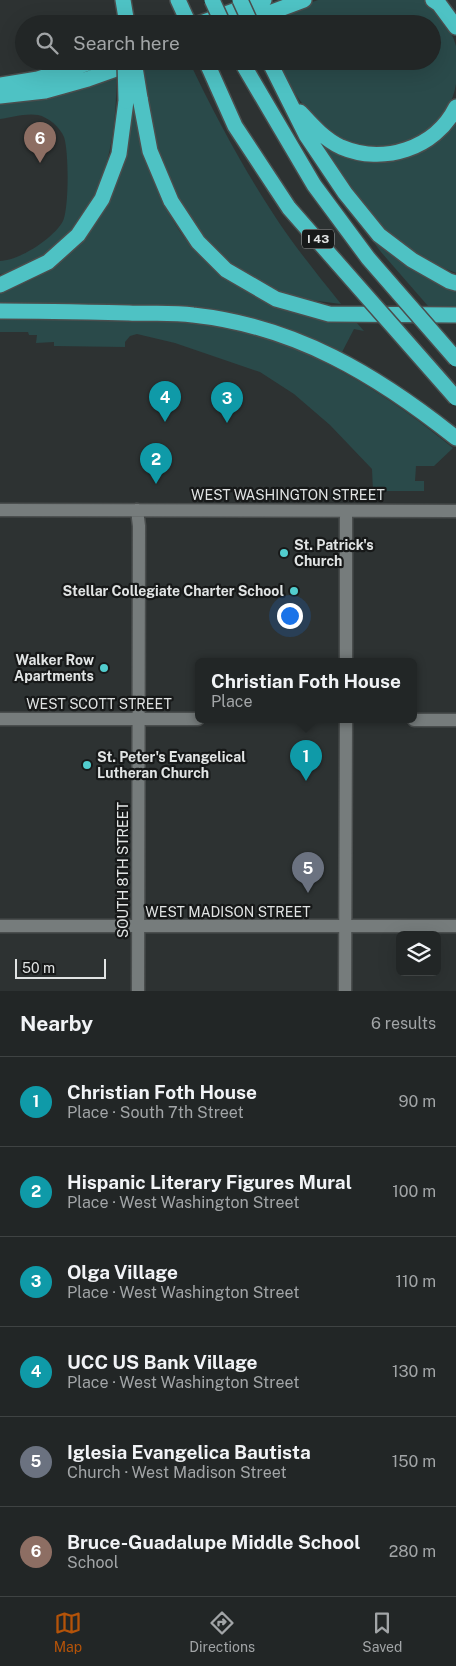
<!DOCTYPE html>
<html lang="en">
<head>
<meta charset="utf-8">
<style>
  body { margin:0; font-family:"Public Sans",sans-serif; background:#2e3232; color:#f1f3f6 }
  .controls { position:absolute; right:15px; bottom:15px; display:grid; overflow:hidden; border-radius:8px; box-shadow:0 5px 20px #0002 }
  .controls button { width:45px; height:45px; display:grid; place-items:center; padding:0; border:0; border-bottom:1px solid #3f4343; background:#222626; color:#f1f3f6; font:25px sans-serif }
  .scale { position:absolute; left:15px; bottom:12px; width:91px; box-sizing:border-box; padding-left:5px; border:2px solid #e1e4e4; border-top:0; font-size:14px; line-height:18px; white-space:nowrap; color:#e1e4e4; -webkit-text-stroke:4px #171919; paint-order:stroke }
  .you { position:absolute; left:289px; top:615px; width:18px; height:18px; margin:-12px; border:4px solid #fff; border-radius:50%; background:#1a73e8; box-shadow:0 0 0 8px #1a73e833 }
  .badge { display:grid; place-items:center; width:32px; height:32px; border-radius:50%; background:#b45309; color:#fff; font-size:16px; font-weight:700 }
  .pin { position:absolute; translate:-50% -41px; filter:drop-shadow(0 1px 2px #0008) }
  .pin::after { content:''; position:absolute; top:26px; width:18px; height:15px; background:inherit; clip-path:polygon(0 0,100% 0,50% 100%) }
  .popup { position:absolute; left:195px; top:658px; width:222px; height:65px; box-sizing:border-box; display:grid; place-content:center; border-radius:8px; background:#222626; filter:drop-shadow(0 1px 4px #0005); font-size:16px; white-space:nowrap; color:#a2a5a7 }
  .popup b { font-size:19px; color:#f1f3f6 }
  .popup::after { content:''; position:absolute; left:50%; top:100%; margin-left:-10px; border:10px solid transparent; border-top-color:#222626 }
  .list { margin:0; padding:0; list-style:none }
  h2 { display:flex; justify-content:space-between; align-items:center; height:65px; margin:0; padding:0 20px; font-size:21px }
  h2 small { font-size:16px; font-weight:400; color:#a2a5a7 }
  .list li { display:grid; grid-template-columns:32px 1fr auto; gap:15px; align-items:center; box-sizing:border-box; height:90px; padding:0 20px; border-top:1px solid #3f4343 }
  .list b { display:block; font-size:19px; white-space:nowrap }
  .list p { margin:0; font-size:16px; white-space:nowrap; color:#a2a5a7 }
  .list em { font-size:16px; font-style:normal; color:#a2a5a7 }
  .icon { flex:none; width:28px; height:28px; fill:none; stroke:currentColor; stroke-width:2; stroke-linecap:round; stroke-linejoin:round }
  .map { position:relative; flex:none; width:456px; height:991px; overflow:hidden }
  .search { position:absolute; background:#222626; box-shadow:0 5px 20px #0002; left:15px; right:15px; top:15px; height:55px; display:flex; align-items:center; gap:12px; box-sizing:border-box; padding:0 18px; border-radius:28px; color:#a2a5a7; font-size:19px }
  .sheet { height:605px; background:#222626 }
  nav { display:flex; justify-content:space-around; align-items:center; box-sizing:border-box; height:70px; border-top:1px solid #3f4343; background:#222626; font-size:14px; color:#a2a5a7 }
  nav a { display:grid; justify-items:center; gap:2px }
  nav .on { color:#b45309 }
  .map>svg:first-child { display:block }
</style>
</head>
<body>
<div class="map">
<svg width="456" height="991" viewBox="0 0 456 991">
  <rect width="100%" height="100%" fill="#2d3232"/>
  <path fill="#2a4a4a" d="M 318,0 L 424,0 C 438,13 451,27 456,46 C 456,52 456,59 456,65 C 456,71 456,78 456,84 C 450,124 407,151 369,147 C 359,146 345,144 337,138 C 309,118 292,90 275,61 L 432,61 L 432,24 L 258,24 L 257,22 Z
    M 148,61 L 189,61 C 214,114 242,166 274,215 C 294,246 318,275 341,304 L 302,299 L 279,292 L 226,262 L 186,220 L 155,144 L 141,64 Z
    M 117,73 C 116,94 116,116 112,138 C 104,187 79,239 32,262 C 21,267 12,273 0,274 L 0,261 C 20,260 53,239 63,221 C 69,208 69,151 64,137 C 60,127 48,117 38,115 C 26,113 12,117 0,119 L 0,102 Z
    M 133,105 C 147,166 165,233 218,271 C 228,279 240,284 251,291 C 260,296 269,301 278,306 C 302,318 329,321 356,322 L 364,331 L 354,329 L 340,356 L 257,323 L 0,304 L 0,292 L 11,289 L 35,278 L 57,263 L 78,243 Z
    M 456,117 L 456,273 C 418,259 382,233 357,201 C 341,179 328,155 313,132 L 387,160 Z
    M 359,219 C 391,252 411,274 456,290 L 456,306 L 428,306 L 381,252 L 357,220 Z
    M 0,318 C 39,319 79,319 118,319 C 138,319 159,318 179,320 C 285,330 372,382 453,448 L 434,466 L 416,466 L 415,481 L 424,481 L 424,491 L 373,491 L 372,469 L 330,425 L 294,394 L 260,372 L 175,343 L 137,334 L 130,336 L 125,342 L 125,347 L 54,346 L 54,342 L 36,343 L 37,335 L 29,335 L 28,332 L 0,332 Z"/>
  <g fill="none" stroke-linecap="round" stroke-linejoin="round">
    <defs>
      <path id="street" d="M 0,510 L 456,511
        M 137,510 L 139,526 L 138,991
        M 346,511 L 346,662
        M 0,719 L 198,719
        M 414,720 L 456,720
        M 0,926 L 456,926
        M 345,991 L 346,720"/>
      <path id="highway" d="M 123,0 L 127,24
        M 178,0 L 189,24
        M 433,0 L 439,4 L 456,27
        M 198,24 L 264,0
        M 240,24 L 304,0
        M 269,61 L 306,135 L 345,193 L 379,235 L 412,260 L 449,281 L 456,283
        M 0,85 L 38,79 L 94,61
        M 0,96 L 45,91 L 88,79 L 136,62
        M 140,98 L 150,151 L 171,201 L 198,242 L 226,270 L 276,299 L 329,314 L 456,315
        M 300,112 C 312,125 324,139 341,147 C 383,165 435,149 456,107
        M 0,285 L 48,262 L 78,235 L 102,199 L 119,154 L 126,101
        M 0,311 C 43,311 86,312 129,313 C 150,314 172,312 193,315 C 295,326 377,375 456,438"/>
    </defs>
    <use href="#street" stroke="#4a4e4e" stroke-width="15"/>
    <use href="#highway" stroke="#4a4e4e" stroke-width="18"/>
    <use href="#street" stroke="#767c7c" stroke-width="12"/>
    <use href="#highway" stroke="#4ec2c4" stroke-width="15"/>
    <defs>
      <path id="highway-bridge" d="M 212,0 L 223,24
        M 240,0 L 251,24
        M 125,61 L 126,101
        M 134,61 L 140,98
        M 206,61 L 235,126 L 289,208 L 456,398
        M 241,61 L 314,185 L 368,258 L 456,359"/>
    </defs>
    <use href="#highway-bridge" stroke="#4a4e4e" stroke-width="18" stroke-linecap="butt"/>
    <use href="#highway-bridge" stroke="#4ec2c4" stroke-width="15"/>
  </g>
  <g fill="#52cdce" stroke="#171919" stroke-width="2">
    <circle cx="284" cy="553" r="5"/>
    <circle cx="294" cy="591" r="5"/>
    <circle cx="104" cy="668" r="5"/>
    <circle cx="87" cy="765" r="5"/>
  </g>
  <g text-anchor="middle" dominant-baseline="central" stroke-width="4.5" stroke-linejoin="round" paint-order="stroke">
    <rect fill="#171919" stroke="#a4a7a7" stroke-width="1" x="302" y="229.5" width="32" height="19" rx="4"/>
    <g font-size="12" font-weight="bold" fill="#e1e4e4">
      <text x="318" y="239">I 43</text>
    </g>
    <g font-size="14" fill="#e1e4e4" stroke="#171919">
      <text x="288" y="495">WEST WASHINGTON STREET</text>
      <text x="99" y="704">WEST SCOTT STREET</text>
      <text transform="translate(123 870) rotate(-90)">SOUTH 8TH STREET</text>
      <text x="228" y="912">WEST MADISON STREET</text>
    </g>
    <g font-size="14" font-weight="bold" fill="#e1e4e4" stroke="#171919" text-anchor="start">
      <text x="294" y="545">St. Patrick's<tspan x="294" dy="16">Church</tspan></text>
      <text x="284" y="591" text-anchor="end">Stellar Collegiate Charter School</text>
      <text x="94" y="660" text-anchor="end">Walker Row<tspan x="94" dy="16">Apartments</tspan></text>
      <text x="97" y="757">St. Peter's Evangelical<tspan x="97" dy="16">Lutheran Church</tspan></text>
    </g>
  </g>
</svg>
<div class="controls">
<button><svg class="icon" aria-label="layers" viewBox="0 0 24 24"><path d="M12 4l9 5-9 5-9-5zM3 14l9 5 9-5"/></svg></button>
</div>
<div class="scale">50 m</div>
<div class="you"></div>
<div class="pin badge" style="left:306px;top:781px;background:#0f9aa8">1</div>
<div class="popup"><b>Christian Foth House</b>Place</div>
<div class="pin badge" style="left:156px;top:484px;background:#0f9aa8">2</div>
<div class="pin badge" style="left:227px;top:423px;background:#0f9aa8">3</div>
<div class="pin badge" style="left:165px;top:422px;background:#0f9aa8">4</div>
<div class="pin badge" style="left:308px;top:893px;background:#6b7280">5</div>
<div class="pin badge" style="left:40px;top:163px;background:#8d6e63">6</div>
<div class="search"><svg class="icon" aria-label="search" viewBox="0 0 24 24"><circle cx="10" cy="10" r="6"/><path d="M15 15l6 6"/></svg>Search here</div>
</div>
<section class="sheet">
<h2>Nearby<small>6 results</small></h2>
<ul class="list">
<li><span class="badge" style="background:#0f9aa8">1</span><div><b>Christian Foth House</b><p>Place · South 7th Street</p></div><em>90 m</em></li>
<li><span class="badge" style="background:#0f9aa8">2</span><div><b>Hispanic Literary Figures Mural</b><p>Place · West Washington Street</p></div><em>100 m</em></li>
<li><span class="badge" style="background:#0f9aa8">3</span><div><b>Olga Village</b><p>Place · West Washington Street</p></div><em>110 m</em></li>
<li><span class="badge" style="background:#0f9aa8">4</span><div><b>UCC US Bank Village</b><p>Place · West Washington Street</p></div><em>130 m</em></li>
<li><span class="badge" style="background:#6b7280">5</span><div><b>Iglesia Evangelica Bautista</b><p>Church · West Madison Street</p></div><em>150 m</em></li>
<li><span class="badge" style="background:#8d6e63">6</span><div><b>Bruce-Guadalupe Middle School</b><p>School</p></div><em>280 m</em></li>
</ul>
</section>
<nav>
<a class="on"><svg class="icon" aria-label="map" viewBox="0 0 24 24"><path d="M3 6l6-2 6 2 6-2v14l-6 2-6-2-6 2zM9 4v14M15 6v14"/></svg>Map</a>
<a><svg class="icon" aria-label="directions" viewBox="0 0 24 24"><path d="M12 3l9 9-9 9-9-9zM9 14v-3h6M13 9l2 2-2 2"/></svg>Directions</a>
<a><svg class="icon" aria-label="saved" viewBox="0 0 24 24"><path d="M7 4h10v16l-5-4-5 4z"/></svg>Saved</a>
</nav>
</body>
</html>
